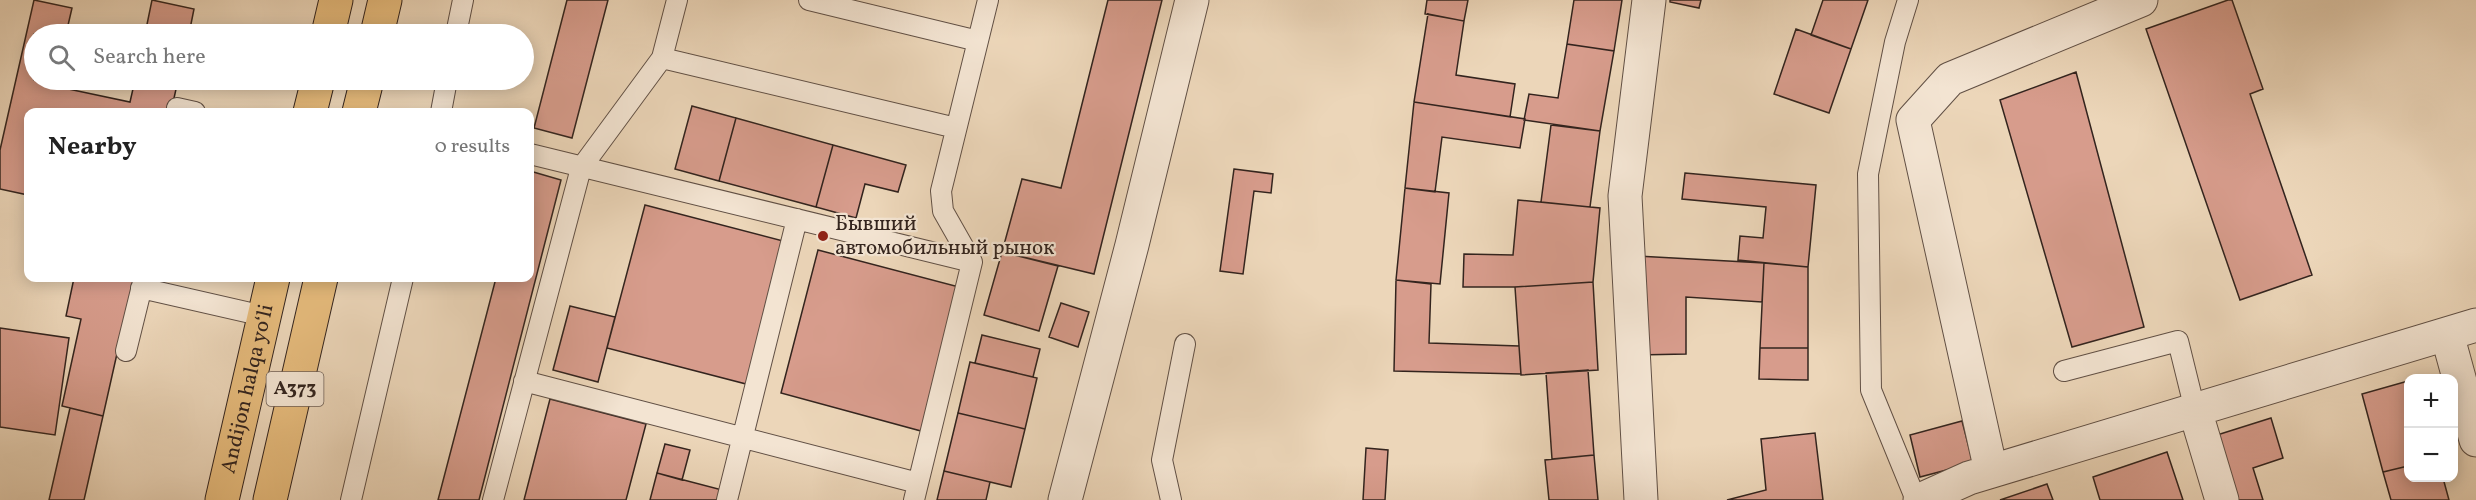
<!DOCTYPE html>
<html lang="en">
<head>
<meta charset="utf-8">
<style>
  body { margin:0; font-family:Vollkorn,serif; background:#f6f6f6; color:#222 }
  .controls { position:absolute; right:18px; bottom:18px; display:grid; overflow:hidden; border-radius:12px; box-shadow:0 3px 15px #0003 }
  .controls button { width:54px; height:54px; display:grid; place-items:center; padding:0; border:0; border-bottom:2px solid #e0e0e0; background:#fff; color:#222; font:30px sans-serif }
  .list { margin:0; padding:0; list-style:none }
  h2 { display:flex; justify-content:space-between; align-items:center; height:78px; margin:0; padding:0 24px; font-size:26px }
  h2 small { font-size:20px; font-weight:400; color:#767676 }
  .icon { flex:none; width:33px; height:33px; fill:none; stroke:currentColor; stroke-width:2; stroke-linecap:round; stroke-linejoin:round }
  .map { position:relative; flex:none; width:2476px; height:500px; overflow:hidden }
  .search { position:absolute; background:#fff; box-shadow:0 3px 15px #0003; left:24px; top:24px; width:510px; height:66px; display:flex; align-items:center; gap:15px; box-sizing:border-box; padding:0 21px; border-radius:33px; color:#767676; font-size:22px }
  .panel { position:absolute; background:#fff; box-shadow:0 3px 15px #0003; left:24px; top:108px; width:510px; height:174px; border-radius:12px }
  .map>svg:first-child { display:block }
</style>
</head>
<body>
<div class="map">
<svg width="2476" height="500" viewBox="0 0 2476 500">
  <rect width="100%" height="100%" fill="#ecd6b9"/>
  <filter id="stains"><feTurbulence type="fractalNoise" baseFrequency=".00333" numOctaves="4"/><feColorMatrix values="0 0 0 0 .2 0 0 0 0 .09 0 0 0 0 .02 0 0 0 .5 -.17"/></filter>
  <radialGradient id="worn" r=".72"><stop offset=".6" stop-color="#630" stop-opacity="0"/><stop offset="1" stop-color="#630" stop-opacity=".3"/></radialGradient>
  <path fill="#d79c8c" stroke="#33241e" stroke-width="1.5" d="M 34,0 L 72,8 L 66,34 L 34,34 L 34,80 L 56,80 L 54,86 L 130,102 L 135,80 L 178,80 L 171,112 L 28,112 L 28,195 L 0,189 L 0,150 Z
    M 152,0 L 194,9 L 189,34 L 145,34 Z
    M 567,0 L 608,0 L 572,138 L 534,128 Z
    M 1108,0 L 1162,0 L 1094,274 L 1002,252 L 1022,179 L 1061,188 Z
    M 1427,0 L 1468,0 L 1464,21 L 1425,14 Z
    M 1574,0 L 1622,0 L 1614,51 L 1567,44 Z
    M 1670,0 L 1701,0 L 1699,8 L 1670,2 Z
    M 1823,0 L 1868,0 L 1851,49 L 1811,35 Z
    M 2228,0 L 2232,0 L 2263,89 L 2250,94 L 2312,275 L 2240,300 L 2146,29 Z
    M 1428,14 L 1464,21 L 1456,75 L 1515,84 L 1510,117 L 1414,102 Z
    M 1796,29 L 1851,49 L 1829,113 L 1774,94 Z
    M 1567,44 L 1614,51 L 1600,131 L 1524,120 L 1529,94 L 1558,98 Z
    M 2076,72 L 2144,327 L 2072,347 L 2000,100 Z
    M 1414,102 L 1525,119 L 1520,148 L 1442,137 L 1435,192 L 1405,188 Z
    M 692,106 L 736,118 L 719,181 L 675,169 Z
    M 736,118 L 833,145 L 816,207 L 719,181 Z
    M 1551,125 L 1600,131 L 1590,207 L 1541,202 Z
    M 833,145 L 906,165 L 898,192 L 865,184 L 856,218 L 816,207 Z
    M 1234,169 L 1273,174 L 1271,193 L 1254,191 L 1243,274 L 1220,271 Z
    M 530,171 L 561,180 L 479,500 L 438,500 L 496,278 L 530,278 Z
    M 1685,173 L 1816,185 L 1808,267 L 1738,260 L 1740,236 L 1763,238 L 1766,207 L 1682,199 Z
    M 1405,188 L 1449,193 L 1440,284 L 1396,280 Z
    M 1518,200 L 1600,208 L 1593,282 L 1515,287 L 1463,287 L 1464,254 L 1513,255 Z
    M 645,205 L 787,242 L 750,385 L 607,348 Z
    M 818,250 L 959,287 L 921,431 L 781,393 Z
    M 1002,252 L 1058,266 L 1039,331 L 984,315 Z
    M 1637,256 L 1764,263 L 1762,302 L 1686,297 L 1686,354 L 1637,355 Z
    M 1764,263 L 1808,267 L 1808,348 L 1760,348 Z
    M 74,278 L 134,278 L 103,416 L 62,406 L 81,319 L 66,316 Z
    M 1396,280 L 1431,284 L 1429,343 L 1519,346 L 1521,374 L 1394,371 Z
    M 1593,282 L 1598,370 L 1521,375 L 1515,287 Z
    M 1061,303 L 1089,312 L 1078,347 L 1049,337 Z
    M 570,306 L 615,317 L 598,382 L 553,370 Z
    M 0,328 L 69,338 L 55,435 L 0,427 Z
    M 982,335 L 1040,349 L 1033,377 L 975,363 Z
    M 1760,348 L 1808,348 L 1808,380 L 1759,379 Z
    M 970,362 L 1037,378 L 1025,429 L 958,413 Z
    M 1588,370 L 1594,455 L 1552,459 L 1546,373 Z
    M 2408,381 L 2408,466 L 2383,472 L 2362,394 Z
    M 550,399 L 646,424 L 626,500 L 524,500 Z
    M 70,408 L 103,416 L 84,500 L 49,500 Z
    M 958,413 L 1025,429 L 1011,487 L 944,471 Z
    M 2271,418 L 2283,458 L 2253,468 L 2263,500 L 2237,500 L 2217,435 Z
    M 1962,421 L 1973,463 L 1920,477 L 1910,435 Z
    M 1815,433 L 1823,500 L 1727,500 L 1766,490 L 1761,439 Z
    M 665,444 L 690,450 L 682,480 L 657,473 Z
    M 1366,448 L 1388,450 L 1385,500 L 1363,500 Z
    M 2167,452 L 2183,500 L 2100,500 L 2093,477 Z
    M 1594,455 L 1598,500 L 1549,500 L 1545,460 Z
    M 2408,466 L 2408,478 L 2443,478 L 2449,500 L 2391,500 L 2383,472 Z
    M 944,471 L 990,482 L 986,500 L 937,500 Z
    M 657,473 L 726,491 L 724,500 L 650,500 Z
    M 2047,484 L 2053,500 L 2000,500 Z"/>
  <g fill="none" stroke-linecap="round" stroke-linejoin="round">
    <defs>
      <path id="service" d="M 809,0 L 978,41
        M 1908,0 L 1895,42 L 1868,174 L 1871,390 L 1916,500
        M 456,34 L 463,0
        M 662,58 L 956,128
        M 177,108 L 195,112
        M 441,112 L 447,80
        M 530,154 L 972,262
        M 141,288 L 264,316
        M 126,351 L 144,278
        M 2064,371 L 2178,341 L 2195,410
        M 524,381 L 918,483
        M 351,500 L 403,278
        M 493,500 L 581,168 L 662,58 L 677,0
        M 727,500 L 797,219
        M 914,500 L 972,262 L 943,211 L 941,191 L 988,0
        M 1171,500 L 1162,460 L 1185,344"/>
      <path id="minor" d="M 2447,334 L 2476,440
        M 2195,410 L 2222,500
        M 1991,471 L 1913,120 L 1950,79 L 2141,0
        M 1065,500 L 1132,245 L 1192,0
        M 1641,500 L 1625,196 L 1649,0
        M 1920,500 L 1969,478 L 2476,325"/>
      <g id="trunk">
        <path d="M 328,34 L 336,0"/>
        <path d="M 377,34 L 385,0"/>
        <path d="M 310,112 L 318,80"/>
        <path d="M 359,112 L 367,80"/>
        <path id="s1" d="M 222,500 L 273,278"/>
        <path d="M 270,500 L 321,278"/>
      </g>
    </defs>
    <use href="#service" stroke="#615045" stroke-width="22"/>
    <use href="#minor" stroke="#615045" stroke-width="35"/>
    <use href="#trunk" stroke="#33241e" stroke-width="35"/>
    <use href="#service" stroke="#f3e4d2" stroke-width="20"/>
    <use href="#minor" stroke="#f3e4d2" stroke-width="33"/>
    <use href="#trunk" stroke="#e6bb7c" stroke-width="33"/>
  </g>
  <circle fill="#8f2418" stroke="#f3e4d2" stroke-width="2" cx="823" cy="236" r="6"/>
  <g text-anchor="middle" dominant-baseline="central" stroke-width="4.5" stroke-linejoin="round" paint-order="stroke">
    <rect fill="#f3e4d2" stroke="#6d5e54" stroke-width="1.5" x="266.5" y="372" width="57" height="34" rx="4.5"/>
    <g font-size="20" font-weight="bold" fill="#33241e">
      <text x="295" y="389">A373</text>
    </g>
    <g font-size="21" fill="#33241e" stroke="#f3e4d2" text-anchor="start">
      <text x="835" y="224">Бывший<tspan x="835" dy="24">автомобильный рынок</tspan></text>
    </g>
    <g font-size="21" fill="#33241e" stroke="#f3e4d2">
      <text stroke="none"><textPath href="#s1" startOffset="114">Andijon halqa yo‘li</textPath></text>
    </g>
  </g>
  <rect width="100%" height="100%" filter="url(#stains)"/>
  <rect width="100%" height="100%" fill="url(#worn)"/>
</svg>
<div class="controls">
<button>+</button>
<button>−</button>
</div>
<div class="search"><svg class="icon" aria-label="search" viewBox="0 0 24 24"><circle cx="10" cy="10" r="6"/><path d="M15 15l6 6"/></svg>Search here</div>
<section class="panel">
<h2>Nearby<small>0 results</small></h2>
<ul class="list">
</ul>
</section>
</div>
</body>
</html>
